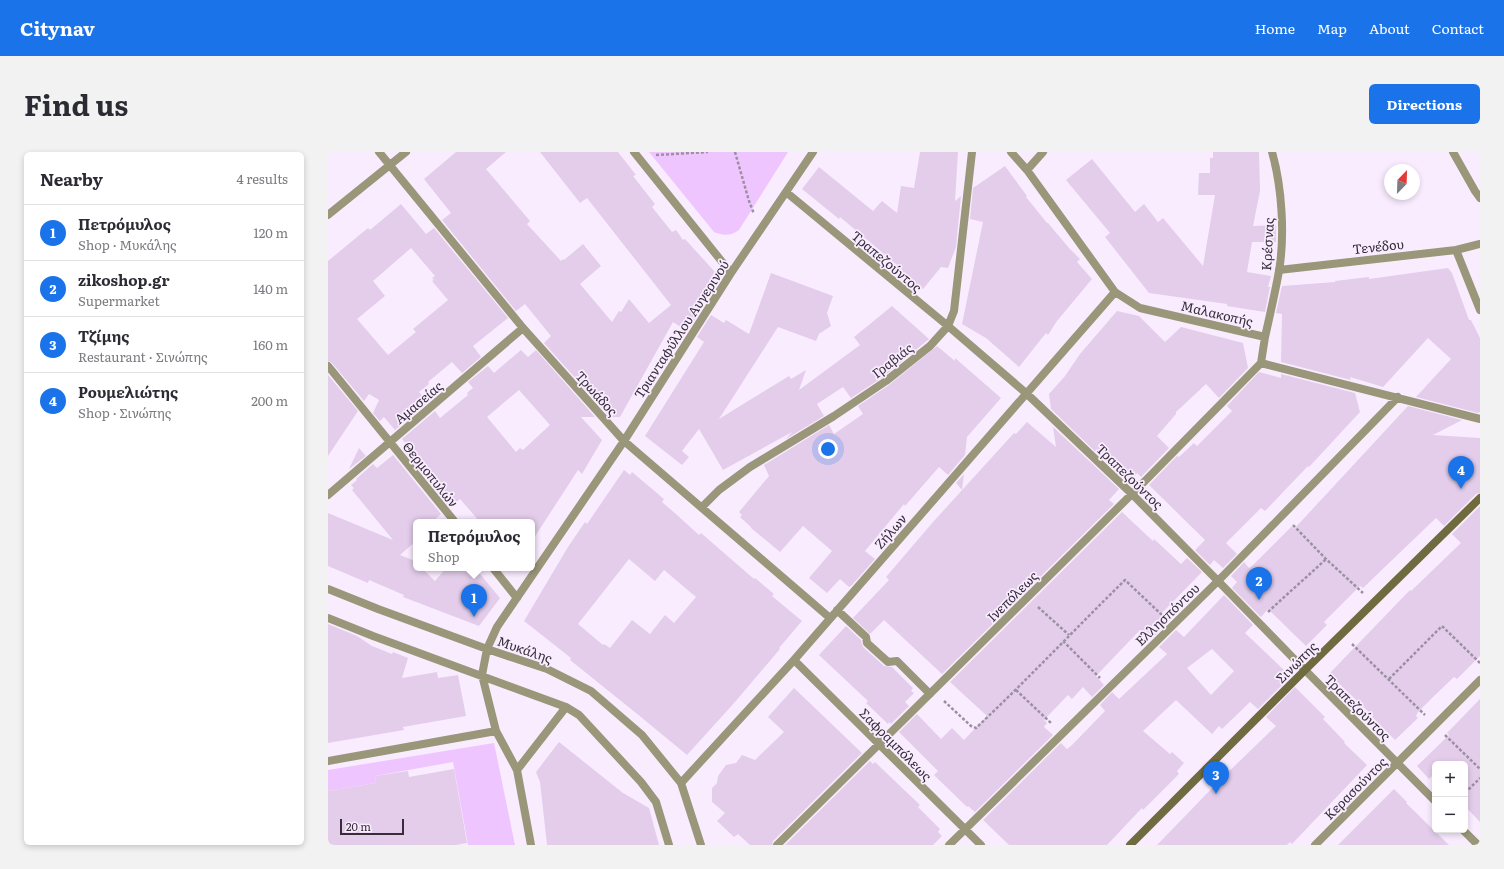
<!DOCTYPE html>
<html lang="en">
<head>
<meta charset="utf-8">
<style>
  body { margin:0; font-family:Literata,serif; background:#f2f2f3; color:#2b2b33 }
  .controls { position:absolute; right:12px; bottom:12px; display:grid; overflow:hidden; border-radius:6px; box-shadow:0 2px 6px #0003 }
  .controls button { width:36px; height:36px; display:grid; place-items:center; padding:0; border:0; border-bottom:1px solid #e1e1e2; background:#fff; color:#2b2b33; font:20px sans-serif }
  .compass { position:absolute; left:1056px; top:12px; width:36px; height:36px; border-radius:50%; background:#fff; box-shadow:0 2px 6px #0003; rotate:23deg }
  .scale { position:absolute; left:12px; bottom:10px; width:64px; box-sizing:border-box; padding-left:4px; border:2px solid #362d39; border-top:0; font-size:11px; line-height:14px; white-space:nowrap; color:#362d39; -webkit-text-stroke:3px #f9ecff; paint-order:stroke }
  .you { position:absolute; left:500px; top:297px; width:14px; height:14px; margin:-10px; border:3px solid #fff; border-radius:50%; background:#1a73e8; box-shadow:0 0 0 6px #1a73e833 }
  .badge { display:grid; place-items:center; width:26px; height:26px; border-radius:50%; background:#1a73e8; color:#fff; font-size:13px; font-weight:700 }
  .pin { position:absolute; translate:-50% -33px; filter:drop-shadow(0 1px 2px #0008) }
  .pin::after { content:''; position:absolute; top:21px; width:14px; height:12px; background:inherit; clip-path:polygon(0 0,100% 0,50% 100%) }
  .popup { position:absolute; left:85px; top:367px; width:122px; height:52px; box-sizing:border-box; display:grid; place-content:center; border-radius:6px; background:#fff; filter:drop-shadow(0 1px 3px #0005); font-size:13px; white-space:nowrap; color:#7c7c81 }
  .popup b { font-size:15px; color:#2b2b33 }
  .popup::after { content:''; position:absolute; left:50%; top:100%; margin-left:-8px; border:8px solid transparent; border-top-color:#fff }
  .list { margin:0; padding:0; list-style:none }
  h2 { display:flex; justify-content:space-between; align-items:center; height:52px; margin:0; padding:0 16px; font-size:17px }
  h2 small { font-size:13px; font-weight:400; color:#7c7c81 }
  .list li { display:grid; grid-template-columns:26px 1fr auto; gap:12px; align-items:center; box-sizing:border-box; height:56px; padding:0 16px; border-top:1px solid #e1e1e2 }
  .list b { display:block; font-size:15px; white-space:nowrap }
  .list p { margin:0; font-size:13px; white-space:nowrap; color:#7c7c81 }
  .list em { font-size:13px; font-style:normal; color:#7c7c81 }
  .map { position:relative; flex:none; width:1152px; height:693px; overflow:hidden; border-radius:6px }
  header { display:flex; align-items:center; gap:24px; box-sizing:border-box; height:56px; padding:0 20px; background:#1a73e8; color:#fff }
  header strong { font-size:19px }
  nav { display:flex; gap:22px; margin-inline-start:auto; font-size:14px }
  .intro { display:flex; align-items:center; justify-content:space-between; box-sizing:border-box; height:96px; padding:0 24px }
  h1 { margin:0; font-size:28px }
  .button { padding:10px 18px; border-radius:6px; background:#1a73e8; color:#fff; font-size:14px; font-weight:700 }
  main { display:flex; gap:24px; padding:0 24px }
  aside { flex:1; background:#fff; border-radius:6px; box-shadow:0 2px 6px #0003 }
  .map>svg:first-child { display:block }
</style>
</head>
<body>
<header>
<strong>Citynav</strong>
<nav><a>Home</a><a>Map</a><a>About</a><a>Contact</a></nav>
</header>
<div class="intro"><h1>Find us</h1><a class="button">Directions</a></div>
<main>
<aside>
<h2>Nearby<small>4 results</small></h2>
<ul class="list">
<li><span class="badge">1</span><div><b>Πετρόμυλος</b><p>Shop · Μυκάλης</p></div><em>120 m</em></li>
<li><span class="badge">2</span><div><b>zikoshop.gr</b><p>Supermarket</p></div><em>140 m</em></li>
<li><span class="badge">3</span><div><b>Τζίμης</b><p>Restaurant · Σινώπης</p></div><em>160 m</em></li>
<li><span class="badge">4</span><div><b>Ρουμελιώτης</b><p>Shop · Σινώπης</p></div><em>200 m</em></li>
</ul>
</aside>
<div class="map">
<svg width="1152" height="693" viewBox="0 0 1152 693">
  <rect width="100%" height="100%" fill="#f9ecff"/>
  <path fill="#efc5ff" d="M 321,0 L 460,0 L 411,78 C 402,84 396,84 386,80 Z
    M 166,591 L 187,693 L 140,693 L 125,610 L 47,624 L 48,631 L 0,639 L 0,618 Z"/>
  <path fill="#e3cdeb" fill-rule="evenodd" d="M 128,0 L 178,0 L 158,17 L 202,69 L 199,72 L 233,109 L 235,107 L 236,108 L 255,92 L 273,114 L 252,132 L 284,170 L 291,159 L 293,160 L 301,147 L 321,171 L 343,153 L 259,46 L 252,51 L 212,0 L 290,0 L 308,23 L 305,24 L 327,52 L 324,55 L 344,80 L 348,78 L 355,88 L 357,87 L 387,120 L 367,153 L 374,157 L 359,179 L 345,170 L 292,265 L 282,265 L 216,191 L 223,184 L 197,152 L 188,159 L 114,68 L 123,61 L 96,27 Z
    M 592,0 L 630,0 L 627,49 L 633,44 L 628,95 L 620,116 L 613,115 L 595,137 L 571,121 L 574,117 L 512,65 L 511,67 L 474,37 L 491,15 L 545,59 L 554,49 L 569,61 L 573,34 L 586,36 Z
    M 885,0 L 931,0 L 932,39 L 925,74 L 948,73 L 948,90 L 924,90 L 919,120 L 943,124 L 940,135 L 942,135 L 937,160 L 899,154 L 899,152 L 821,141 L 777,85 L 782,81 L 738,28 L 764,7 L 807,60 L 816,52 L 830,70 L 835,66 L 875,114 L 887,43 L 870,43 L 871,21 L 882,21 L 882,6 L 885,6 Z
    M 677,14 L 699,44 L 698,45 L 719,71 L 720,71 L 741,96 L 752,107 L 749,110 L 764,127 L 729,169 L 720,183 L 718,181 L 691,215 L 658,186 L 634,172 L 655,70 L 642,67 L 645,36 Z
    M 73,52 L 98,82 L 106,76 L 180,166 L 145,194 L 153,205 L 134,221 L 124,210 L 100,230 L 101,232 L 91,240 L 100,250 L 67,278 L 56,265 L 52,269 L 45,261 L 51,248 L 41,242 L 36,249 L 4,211 L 0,209 L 0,109 L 40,76 L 42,78 ZM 83,96 L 107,124 L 104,126 L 106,128 L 104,129 L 120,148 L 85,177 L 88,180 L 60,203 L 29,167 L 57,144 L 45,129 Z
    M 1120,116 L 1124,121 L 1141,168 L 1143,168 L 1152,186 L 1152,260 L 1150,261 L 1088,245 L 1123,207 L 1100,186 L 1055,235 L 1022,225 L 1023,228 L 953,210 L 954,162 L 948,161 L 954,134 L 1007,130 L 1007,129 L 1041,125 L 1041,127 Z
    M 443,121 L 505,144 L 499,161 L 503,174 L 491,182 L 488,189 L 450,175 L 391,267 L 461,224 L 463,227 L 478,218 L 471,238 L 532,193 L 526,185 L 564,154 L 601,187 L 555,225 L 523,246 L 515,235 L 489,252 L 496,264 L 458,287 L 464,280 L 395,318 L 371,277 L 354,299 L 361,305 L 354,313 L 317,284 L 376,190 L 369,185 L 383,163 L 396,171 L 398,168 L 421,182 Z
    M 789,159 L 811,164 L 837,190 L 853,175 L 915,191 L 920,216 L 891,246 L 878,232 L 848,260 L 848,262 L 829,284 L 841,296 L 813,325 L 809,321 L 806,325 L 804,323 L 798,329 L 723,257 L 721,242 L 737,224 L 752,202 Z
    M 609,194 L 627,209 L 627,206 L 673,246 L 639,285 L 637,303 L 620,323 L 611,315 L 577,354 L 576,352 L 537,399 L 547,407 L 524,433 L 521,435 L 512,427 L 499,441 L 481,426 L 504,399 L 475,374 L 452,400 L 423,376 L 423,375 L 412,365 L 414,363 L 411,360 L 441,324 L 436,313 L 501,273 L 506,282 L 535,262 L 530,254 L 561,233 Z
    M 193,198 L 200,205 L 208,198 L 267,265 L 253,265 L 274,288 L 254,322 L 250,318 L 204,389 L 204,370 L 152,370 L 132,347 L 122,355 L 74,296 L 78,292 L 74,287 L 107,259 L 112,266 L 140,243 L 139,241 L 145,236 L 140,230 L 160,214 L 166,221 ZM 191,238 L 222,273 L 195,298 L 192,296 L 188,300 L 159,265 Z
    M 931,220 L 953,226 L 953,222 L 1027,241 L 1032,260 L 981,315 L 980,314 L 937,359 L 933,356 L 898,391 L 909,402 L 895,416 L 886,408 L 882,413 L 867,398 L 877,388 L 821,333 L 849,304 L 851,305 L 866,291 L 869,294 L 904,259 L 899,254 Z
    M 0,223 L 30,259 L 0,304 Z
    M 1080,254 L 1134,268 L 1105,283 L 1152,286 L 1152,341 L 1148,342 L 1116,374 L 1108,366 L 1035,436 L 1032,434 L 996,470 L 999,473 L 978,494 L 940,457 L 933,465 L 904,436 L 909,430 L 903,424 L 916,410 L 921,416 L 924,414 L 964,374 L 966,377 Z
    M 699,270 L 728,295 L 725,275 L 791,337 L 781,348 L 786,352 L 614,522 L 556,468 L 542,482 L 525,466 L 561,428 L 558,425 L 605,370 L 686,281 L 688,282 Z
    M 31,296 L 38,304 L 21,317 Z
    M 65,303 L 113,362 L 104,370 L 88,370 L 88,389 L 72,403 L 87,409 L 88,416 L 94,416 L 107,429 L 118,416 L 147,416 L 172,446 L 151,474 L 75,445 L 76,443 L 41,428 L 40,431 L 0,414 L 0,361 L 65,388 L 24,338 L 26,336 L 23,333 L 29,328 L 28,327 L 45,312 L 49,316 Z
    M 296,318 L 302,323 L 304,320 L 336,347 L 334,350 L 349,363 L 371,383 L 373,381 L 426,427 L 427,426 L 446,442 L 444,444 L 474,469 L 451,496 L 452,497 L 407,550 L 359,603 L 308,561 L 242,508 L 243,506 L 196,469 L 240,395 L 257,370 L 259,372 ZM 301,407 L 327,429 L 336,418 L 368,445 L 346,471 L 337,463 L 322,482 L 304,468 L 282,496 L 276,492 L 275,493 L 250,472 Z
    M 636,322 L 634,338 L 628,331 Z
    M 1152,354 L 1152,504 L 1129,527 L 1126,525 L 1104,546 L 1090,560 L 1088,564 L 1090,566 L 1067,588 L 1044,565 L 1045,564 L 1001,522 L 1082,438 L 1083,439 L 1133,391 L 1124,382 Z
    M 794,360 L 825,389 L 826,387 L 853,412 L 859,406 L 874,420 L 832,463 L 840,471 L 823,487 L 812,478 L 768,524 L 776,533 L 764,545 L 755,535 L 744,547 L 740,543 L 716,568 L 719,571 L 716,575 L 725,583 L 647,660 L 640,654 L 639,655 L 606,623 L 610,619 L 571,580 L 589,562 L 613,587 L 624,576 L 636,588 L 659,564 L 622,530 Z
    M 896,443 L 925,473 L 917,481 L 956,518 L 952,521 L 959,528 L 930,557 L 922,550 L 894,577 L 891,574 L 884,582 L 848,548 L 815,579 L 842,602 L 844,600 L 856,611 L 849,619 L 851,622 L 815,658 L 814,656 L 779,693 L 681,693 L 655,668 L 733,591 L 739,597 L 743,594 L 777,559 L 772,553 L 784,540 L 791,547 L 839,502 L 831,495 L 848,478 L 856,485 ZM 884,497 L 906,519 L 883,543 L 859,516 Z
    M 0,472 L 29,484 L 44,494 L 64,502 L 65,500 L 80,506 L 74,526 L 109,520 L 110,526 L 130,523 L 138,564 L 75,575 L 76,578 L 0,591 Z
    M 518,474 L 533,488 L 535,495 L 556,514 L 564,515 L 585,536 L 583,539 L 586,541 L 577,550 L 581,554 L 563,572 L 561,570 L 560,572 L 538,551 L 540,549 L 491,503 Z
    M 967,535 L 997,565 L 995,567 L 1017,590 L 1016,591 L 1039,613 L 964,692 L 962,690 L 959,693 L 829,693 L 892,628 L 948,574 L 938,565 Z
    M 466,536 L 534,601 L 445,689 L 444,693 L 422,693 L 410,682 L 406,685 L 389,669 L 397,661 L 384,650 L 384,636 L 389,631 L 390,624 L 398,613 L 408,611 L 414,603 L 427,608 L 456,580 L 440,565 Z
    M 1152,547 L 1152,670 L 1137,654 L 1137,612 L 1107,612 L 1107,623 L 1106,622 L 1101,627 L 1089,614 L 1121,583 L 1119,581 Z
    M 231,590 L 295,641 L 321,656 L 331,693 L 219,693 L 212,630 L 208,620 Z
    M 542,609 L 545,612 L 547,610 L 592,653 L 590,655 L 612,677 L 610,680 L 614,684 L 605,693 L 457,693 Z
    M 126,617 L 139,691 L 128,693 L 0,693 L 0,639 L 48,631 L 47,624 L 80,619 L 81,625 Z
    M 1066,637 L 1079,650 L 1078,651 L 1121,693 L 1010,693 Z"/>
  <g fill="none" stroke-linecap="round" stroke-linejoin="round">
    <path stroke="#9b90a0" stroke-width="2.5" stroke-dasharray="3 2" stroke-linecap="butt" d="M 407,0 L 421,49 L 426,62
      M 328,3 L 380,0
      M 965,373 L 998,407 L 1035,441
      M 710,455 L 741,483
      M 940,460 C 960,441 979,425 998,407
      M 735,489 L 772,526
      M 1024,492 L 1097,563
      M 1061,527 L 1114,474 L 1152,511
      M 688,538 L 724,572
      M 616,549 L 643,574 L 648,576 C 699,528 747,477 797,428 L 834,463
      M 1117,583 L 1152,617
      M 1137,641 L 1152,626"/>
    <path stroke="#999679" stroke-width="8" d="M 51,0 L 195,176 L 296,289 L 502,466
      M 306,0 L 403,121
      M 683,0 L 699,18 L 787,140 L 812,156 L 937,185 L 933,211 L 1152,267
      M 1125,0 L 1147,39 L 1152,46
      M 699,18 L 715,0
      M 458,40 L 620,174 L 698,241 L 804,342 L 890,429 L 971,512 L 1107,649
      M 0,63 L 78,0
      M 1128,98 L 1152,158
      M 951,118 L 1128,98 L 1152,92
      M 937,185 C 942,163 947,141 951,119 C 957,83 954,35 944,0
      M 0,214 L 127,370
      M 0,343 L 195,176
      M 374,355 L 391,338 L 422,315 L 506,264 L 558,229 L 602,194 L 620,174 L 626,159 L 644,0
      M 165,416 L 189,446
      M 0,437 L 50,457 L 159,497 L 219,517 L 263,539 L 314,583 L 353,631 L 373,693
      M 509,458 L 538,485 L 539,491 L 560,510 L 569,509 L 602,542
      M 0,466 L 45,484 L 238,555 L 251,563 L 313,630 L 328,650 L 341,693
      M 466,508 L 653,693
      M 0,609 L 168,579
      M 189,618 L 238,555
      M 353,631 L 466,508 L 787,140
      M 1135,678 L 1150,693
      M 203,693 L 189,618 L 168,579 L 154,523 L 159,497 L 169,475 L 296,289 L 403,121 L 485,0
      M 449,693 L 814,332 L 933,211
      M 621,693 L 890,429 L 1070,245
      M 987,693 L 1152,528"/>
    <path stroke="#706b3f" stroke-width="8" d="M 802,693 L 977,518 L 1152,346"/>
  </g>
  <g text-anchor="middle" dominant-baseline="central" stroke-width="3.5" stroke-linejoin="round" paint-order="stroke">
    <g font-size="13" fill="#362d39" stroke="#f9ecff">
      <text transform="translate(939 92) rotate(-87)">Κρέσνας</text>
      <text transform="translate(1050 94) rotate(-6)">Τενέδου</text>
      <text transform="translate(559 109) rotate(40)">Τραπεζούντος</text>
      <text transform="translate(889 161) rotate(13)">Μαλακοπής</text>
      <text transform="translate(353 177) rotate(-57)">Τριανταφύλλου Αυγερινού</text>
      <text transform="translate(564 208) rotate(-38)">Γραβιάς</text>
      <text transform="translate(269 241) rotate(48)">Τρωάδος</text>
      <text transform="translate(90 250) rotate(-40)">Αμασείας</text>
      <text transform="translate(103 322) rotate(51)">Θερμοπυλών</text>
      <text transform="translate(802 324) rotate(44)">Τραπεζούντος</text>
      <text transform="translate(562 379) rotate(-49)">Ζήλων</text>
      <text transform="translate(684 444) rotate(-45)">Ινεπόλεως</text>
      <text transform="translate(839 462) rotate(-44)">Ελλησπόντου</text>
      <text transform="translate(197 497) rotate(19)">Μυκάλης</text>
      <text transform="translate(968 510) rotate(-45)">Σινώπης</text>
      <text transform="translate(1030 555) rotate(45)">Τραπεζούντος</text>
      <text transform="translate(568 592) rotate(45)">Σαφραμπόλεως</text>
      <text transform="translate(1027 636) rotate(-45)">Κερασούντος</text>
    </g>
  </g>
</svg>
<div class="controls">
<button>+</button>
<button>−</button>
</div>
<svg class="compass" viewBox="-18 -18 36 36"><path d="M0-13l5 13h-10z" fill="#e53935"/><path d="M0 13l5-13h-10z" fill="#7c7c81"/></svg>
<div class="scale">20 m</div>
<div class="you"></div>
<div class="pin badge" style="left:146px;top:465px">1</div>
<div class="popup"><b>Πετρόμυλος</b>Shop</div>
<div class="pin badge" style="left:931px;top:448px">2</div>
<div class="pin badge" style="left:888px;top:642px">3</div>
<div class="pin badge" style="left:1133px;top:337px">4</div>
</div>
</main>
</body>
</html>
